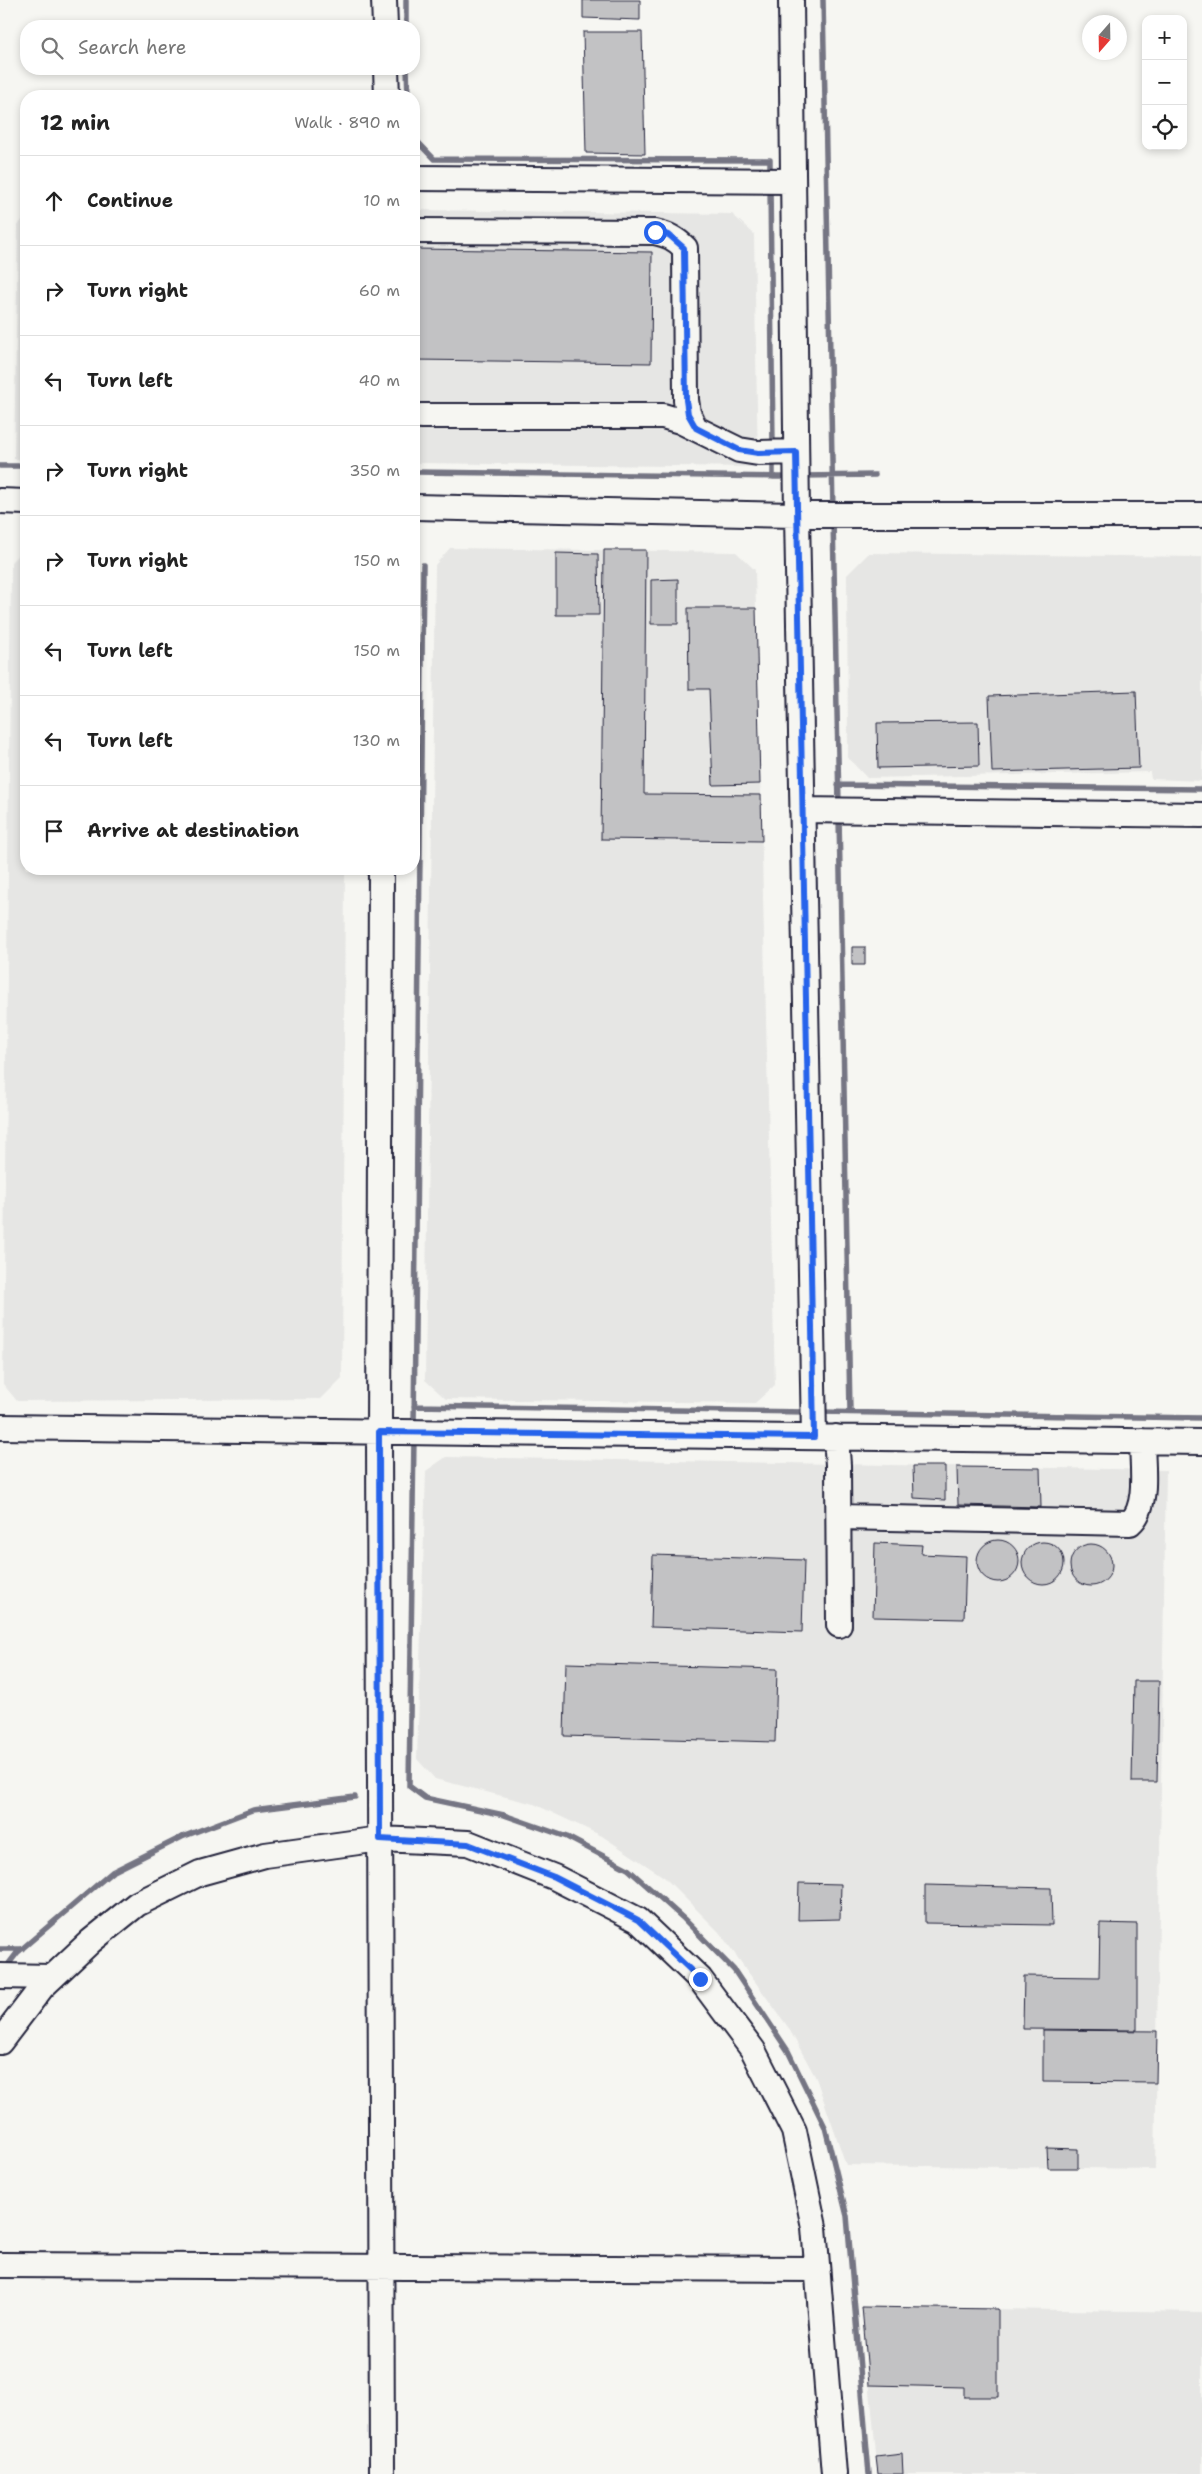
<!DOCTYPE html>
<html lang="en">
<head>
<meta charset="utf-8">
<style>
  body { margin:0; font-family:"Shantell Sans",sans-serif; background:#f2f2f2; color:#222 }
  .controls { position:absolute; right:15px; top:15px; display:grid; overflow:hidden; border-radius:10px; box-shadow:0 2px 8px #0003 }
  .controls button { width:45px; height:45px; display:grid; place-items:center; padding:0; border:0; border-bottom:1px solid #e0e0e0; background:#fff; color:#222; font:25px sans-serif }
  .compass { position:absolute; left:1082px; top:15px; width:45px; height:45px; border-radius:50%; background:#fff; box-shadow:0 2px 8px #0003; rotate:200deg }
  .stop { position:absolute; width:15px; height:15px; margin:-11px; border:4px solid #2563eb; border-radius:50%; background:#fff }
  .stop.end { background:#2563eb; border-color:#fff; box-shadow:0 1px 5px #0008 }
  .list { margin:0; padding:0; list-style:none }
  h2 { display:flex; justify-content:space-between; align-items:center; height:65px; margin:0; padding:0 20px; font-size:21px }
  h2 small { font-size:16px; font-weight:400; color:#767676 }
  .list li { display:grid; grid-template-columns:32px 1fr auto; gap:15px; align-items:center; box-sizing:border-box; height:90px; padding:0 20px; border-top:1px solid #e0e0e0 }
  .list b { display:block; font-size:19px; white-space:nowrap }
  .list em { font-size:16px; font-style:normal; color:#767676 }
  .icon { flex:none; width:28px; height:28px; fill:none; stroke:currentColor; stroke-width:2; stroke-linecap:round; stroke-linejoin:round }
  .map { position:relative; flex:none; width:1202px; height:2474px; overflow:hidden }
  .search { position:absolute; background:#fff; box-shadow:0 2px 8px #0003; left:20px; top:20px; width:400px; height:55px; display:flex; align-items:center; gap:12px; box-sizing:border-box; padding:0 18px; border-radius:20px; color:#767676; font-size:19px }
  .panel { position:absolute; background:#fff; box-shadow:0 2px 8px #0003; left:20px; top:90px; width:400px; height:785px; border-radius:20px }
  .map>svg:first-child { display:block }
</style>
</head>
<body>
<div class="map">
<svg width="1202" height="2474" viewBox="0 0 1202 2474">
  <rect width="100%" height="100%" fill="#f6f6f2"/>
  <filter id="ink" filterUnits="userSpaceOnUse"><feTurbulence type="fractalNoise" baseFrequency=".02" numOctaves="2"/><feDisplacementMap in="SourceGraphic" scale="10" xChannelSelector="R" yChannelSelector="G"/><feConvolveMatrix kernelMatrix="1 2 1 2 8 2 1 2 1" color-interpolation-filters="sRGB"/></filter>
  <g filter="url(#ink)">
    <path fill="#e6e6e4" d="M 414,210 L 732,214 L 754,234 L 758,467 L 414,463 Z
      M 26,215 L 26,460 L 14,459 L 18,225 Z
      M 26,547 L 26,869 L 345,869 L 342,1378 L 321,1399 L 17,1401 L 3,1384 L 11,562 Z
      M 450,548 L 736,552 L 755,570 L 775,1385 L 755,1403 L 446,1399 L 425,1380 L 435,565 Z
      M 869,553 L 1202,557 L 1202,781 L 1151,779 L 1150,772 L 867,778 L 848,758 L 847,575 Z
      M 446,1457 L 1166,1470 L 1155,2169 L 846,2165 L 816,2078 L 788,2027 L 719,1932 L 664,1877 L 602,1836 L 534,1804 L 435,1779 L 417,1759 L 426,1471 Z
      M 862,2307 L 1202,2312 L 1202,2474 L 878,2474 Z"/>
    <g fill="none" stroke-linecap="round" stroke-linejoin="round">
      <path stroke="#757583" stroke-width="5.5" d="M 406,0 L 406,26
        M 823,0 L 833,510
        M 407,69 L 408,96
        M 414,138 L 434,159 L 770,160 L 770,176
        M 770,186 L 773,446
        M 773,458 L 773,477
        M 0,466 L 26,466
        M 414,472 L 790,477
        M 802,476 L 875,475
        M 833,520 L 839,805
        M 838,785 L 1202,789
        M 839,817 L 850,1412
        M 414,1406 L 807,1412
        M 819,1412 L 1202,1418
        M 414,1428 L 423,565
        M 414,1437 L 409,1786 L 425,1798 L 504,1815 L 567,1837 L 628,1869 L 684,1919 L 734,1970 L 788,2051 L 825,2127 L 847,2216 L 869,2474
        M 0,1949 L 22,1949
        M 4,1970 L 17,1953 L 112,1872 L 182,1837 L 253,1810 L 355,1797"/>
    </g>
    <path fill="#c2c2c4" stroke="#22223b" d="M 583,0 L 640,0 L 640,20 L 583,18 Z
      M 583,32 L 642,32 L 645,154 L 586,153 Z
      M 414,249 L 652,252 L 651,363 L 414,360 Z
      M 604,550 L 646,550 L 644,794 L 761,795 L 762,841 L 601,839 Z
      M 556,553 L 598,554 L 599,615 L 556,615 Z
      M 678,579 L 678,624 L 651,624 L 651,580 Z
      M 688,608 L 756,608 L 760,784 L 713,785 L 709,689 L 689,689 Z
      M 1136,691 L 1139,768 L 992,772 L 989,696 Z
      M 978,722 L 979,766 L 878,768 L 877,723 Z
      M 852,947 L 865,947 L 865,965 L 852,965 Z
      M 913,1466 L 945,1466 L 945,1500 L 914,1498 Z
      M 957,1467 L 1040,1468 L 1041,1507 L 958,1505 Z
      M977 1561a21 21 0 1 1 42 0a21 21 0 1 1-42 0Z
      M1022 1563a21 21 0 1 1 42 0a21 21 0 1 1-42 0Z
      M 875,1543 L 922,1545 L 921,1554 L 966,1556 L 964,1619 L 873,1617 Z
      M1070 1565a21 21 0 1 1 42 0a21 21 0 1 1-42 0Z
      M 653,1555 L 804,1560 L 802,1632 L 651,1627 Z
      M 566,1663 L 777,1669 L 775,1742 L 564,1736 Z
      M 1134,1681 L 1159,1681 L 1157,1782 L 1132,1782 Z
      M 799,1883 L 841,1884 L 840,1919 L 798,1920 Z
      M 925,1885 L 1051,1888 L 1052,1925 L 925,1923 Z
      M 1100,1923 L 1137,1924 L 1137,2030 L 1023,2029 L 1024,1976 L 1099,1977 Z
      M 1043,2030 L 1157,2031 L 1156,2083 L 1043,2082 Z
      M 1047,2148 L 1078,2149 L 1078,2168 L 1048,2168 Z
      M 862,2307 L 998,2309 L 998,2397 L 964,2397 L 964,2387 L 869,2385 Z
      M 902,2454 L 903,2474 L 878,2474 L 876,2457 Z"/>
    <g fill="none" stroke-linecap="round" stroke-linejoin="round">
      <defs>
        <path id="minor" d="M 384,0 L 385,26
          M 791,0 L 797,515 L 814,1437
          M 386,69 L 387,96
          M 414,178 L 793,181
          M 414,231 L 655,232 C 668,235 675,238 685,248 L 686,400 L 688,413 L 695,428
          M 421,416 L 663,416 L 680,421 L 739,450 L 758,453 L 796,452
          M 0,501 L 26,502
          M 414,507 L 797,515 L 1202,515
          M 802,810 L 1202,815
          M 381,869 L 379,1432 L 382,2474
          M 0,1427 L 1202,1442
          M 836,1437 L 838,1465 L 839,1625
          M 839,1517 L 1130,1523 C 1149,1507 1142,1464 1142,1441
          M 0,1976 L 52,1977
          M 0,2042 L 42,1987 L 91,1941 L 137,1904 L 200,1873 L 265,1855 L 380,1839 L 468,1843 L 554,1877 L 638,1920 L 700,1979 L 753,2050 L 794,2131 L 814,2227 L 834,2474
          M 0,2265 L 817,2269"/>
      </defs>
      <use href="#minor" stroke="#22223b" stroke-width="28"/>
      <use href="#minor" stroke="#f6f6f2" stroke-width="24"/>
    </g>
  </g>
  <g fill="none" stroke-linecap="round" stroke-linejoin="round" filter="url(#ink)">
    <path stroke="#2563eb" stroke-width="6" d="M 655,232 L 669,235 L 684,248 L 686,400 L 688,414 L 696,428 L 739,450 L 758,453 L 796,452 L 814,1437 L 379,1432 L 380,1839 L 468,1844 L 554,1877 L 638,1920 L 700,1979"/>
  </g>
</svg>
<div class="controls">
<button>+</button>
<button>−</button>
<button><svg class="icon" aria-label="locate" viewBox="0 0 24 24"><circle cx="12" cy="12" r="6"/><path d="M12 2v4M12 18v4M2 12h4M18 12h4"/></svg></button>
</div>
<svg class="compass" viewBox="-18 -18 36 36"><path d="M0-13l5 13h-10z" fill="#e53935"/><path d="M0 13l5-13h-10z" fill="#767676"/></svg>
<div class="stop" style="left:655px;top:232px"></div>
<div class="stop end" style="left:700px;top:1979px"></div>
<div class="search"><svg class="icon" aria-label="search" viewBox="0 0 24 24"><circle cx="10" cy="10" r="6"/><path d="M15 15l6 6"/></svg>Search here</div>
<section class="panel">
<h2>12 min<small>Walk · 890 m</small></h2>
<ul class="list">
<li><svg class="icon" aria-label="ahead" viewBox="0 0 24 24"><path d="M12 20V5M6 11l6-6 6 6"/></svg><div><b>Continue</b></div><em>10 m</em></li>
<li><svg class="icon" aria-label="right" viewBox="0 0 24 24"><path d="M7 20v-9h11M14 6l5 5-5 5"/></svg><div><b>Turn right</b></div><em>60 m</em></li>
<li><svg class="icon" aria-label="left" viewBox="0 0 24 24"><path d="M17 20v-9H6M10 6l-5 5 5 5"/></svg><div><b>Turn left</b></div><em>40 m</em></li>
<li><svg class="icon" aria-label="right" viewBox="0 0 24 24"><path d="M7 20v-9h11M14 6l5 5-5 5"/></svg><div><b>Turn right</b></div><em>350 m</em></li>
<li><svg class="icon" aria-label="right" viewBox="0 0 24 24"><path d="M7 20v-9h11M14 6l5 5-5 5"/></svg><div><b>Turn right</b></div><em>150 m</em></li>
<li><svg class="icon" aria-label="left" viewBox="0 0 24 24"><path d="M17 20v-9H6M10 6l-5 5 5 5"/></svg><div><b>Turn left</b></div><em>150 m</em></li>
<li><svg class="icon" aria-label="left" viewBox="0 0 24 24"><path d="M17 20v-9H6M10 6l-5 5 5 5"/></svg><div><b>Turn left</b></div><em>130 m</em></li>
<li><svg class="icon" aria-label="arrive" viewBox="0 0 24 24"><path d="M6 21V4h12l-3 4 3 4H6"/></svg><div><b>Arrive at destination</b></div></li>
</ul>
</section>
</div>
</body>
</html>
